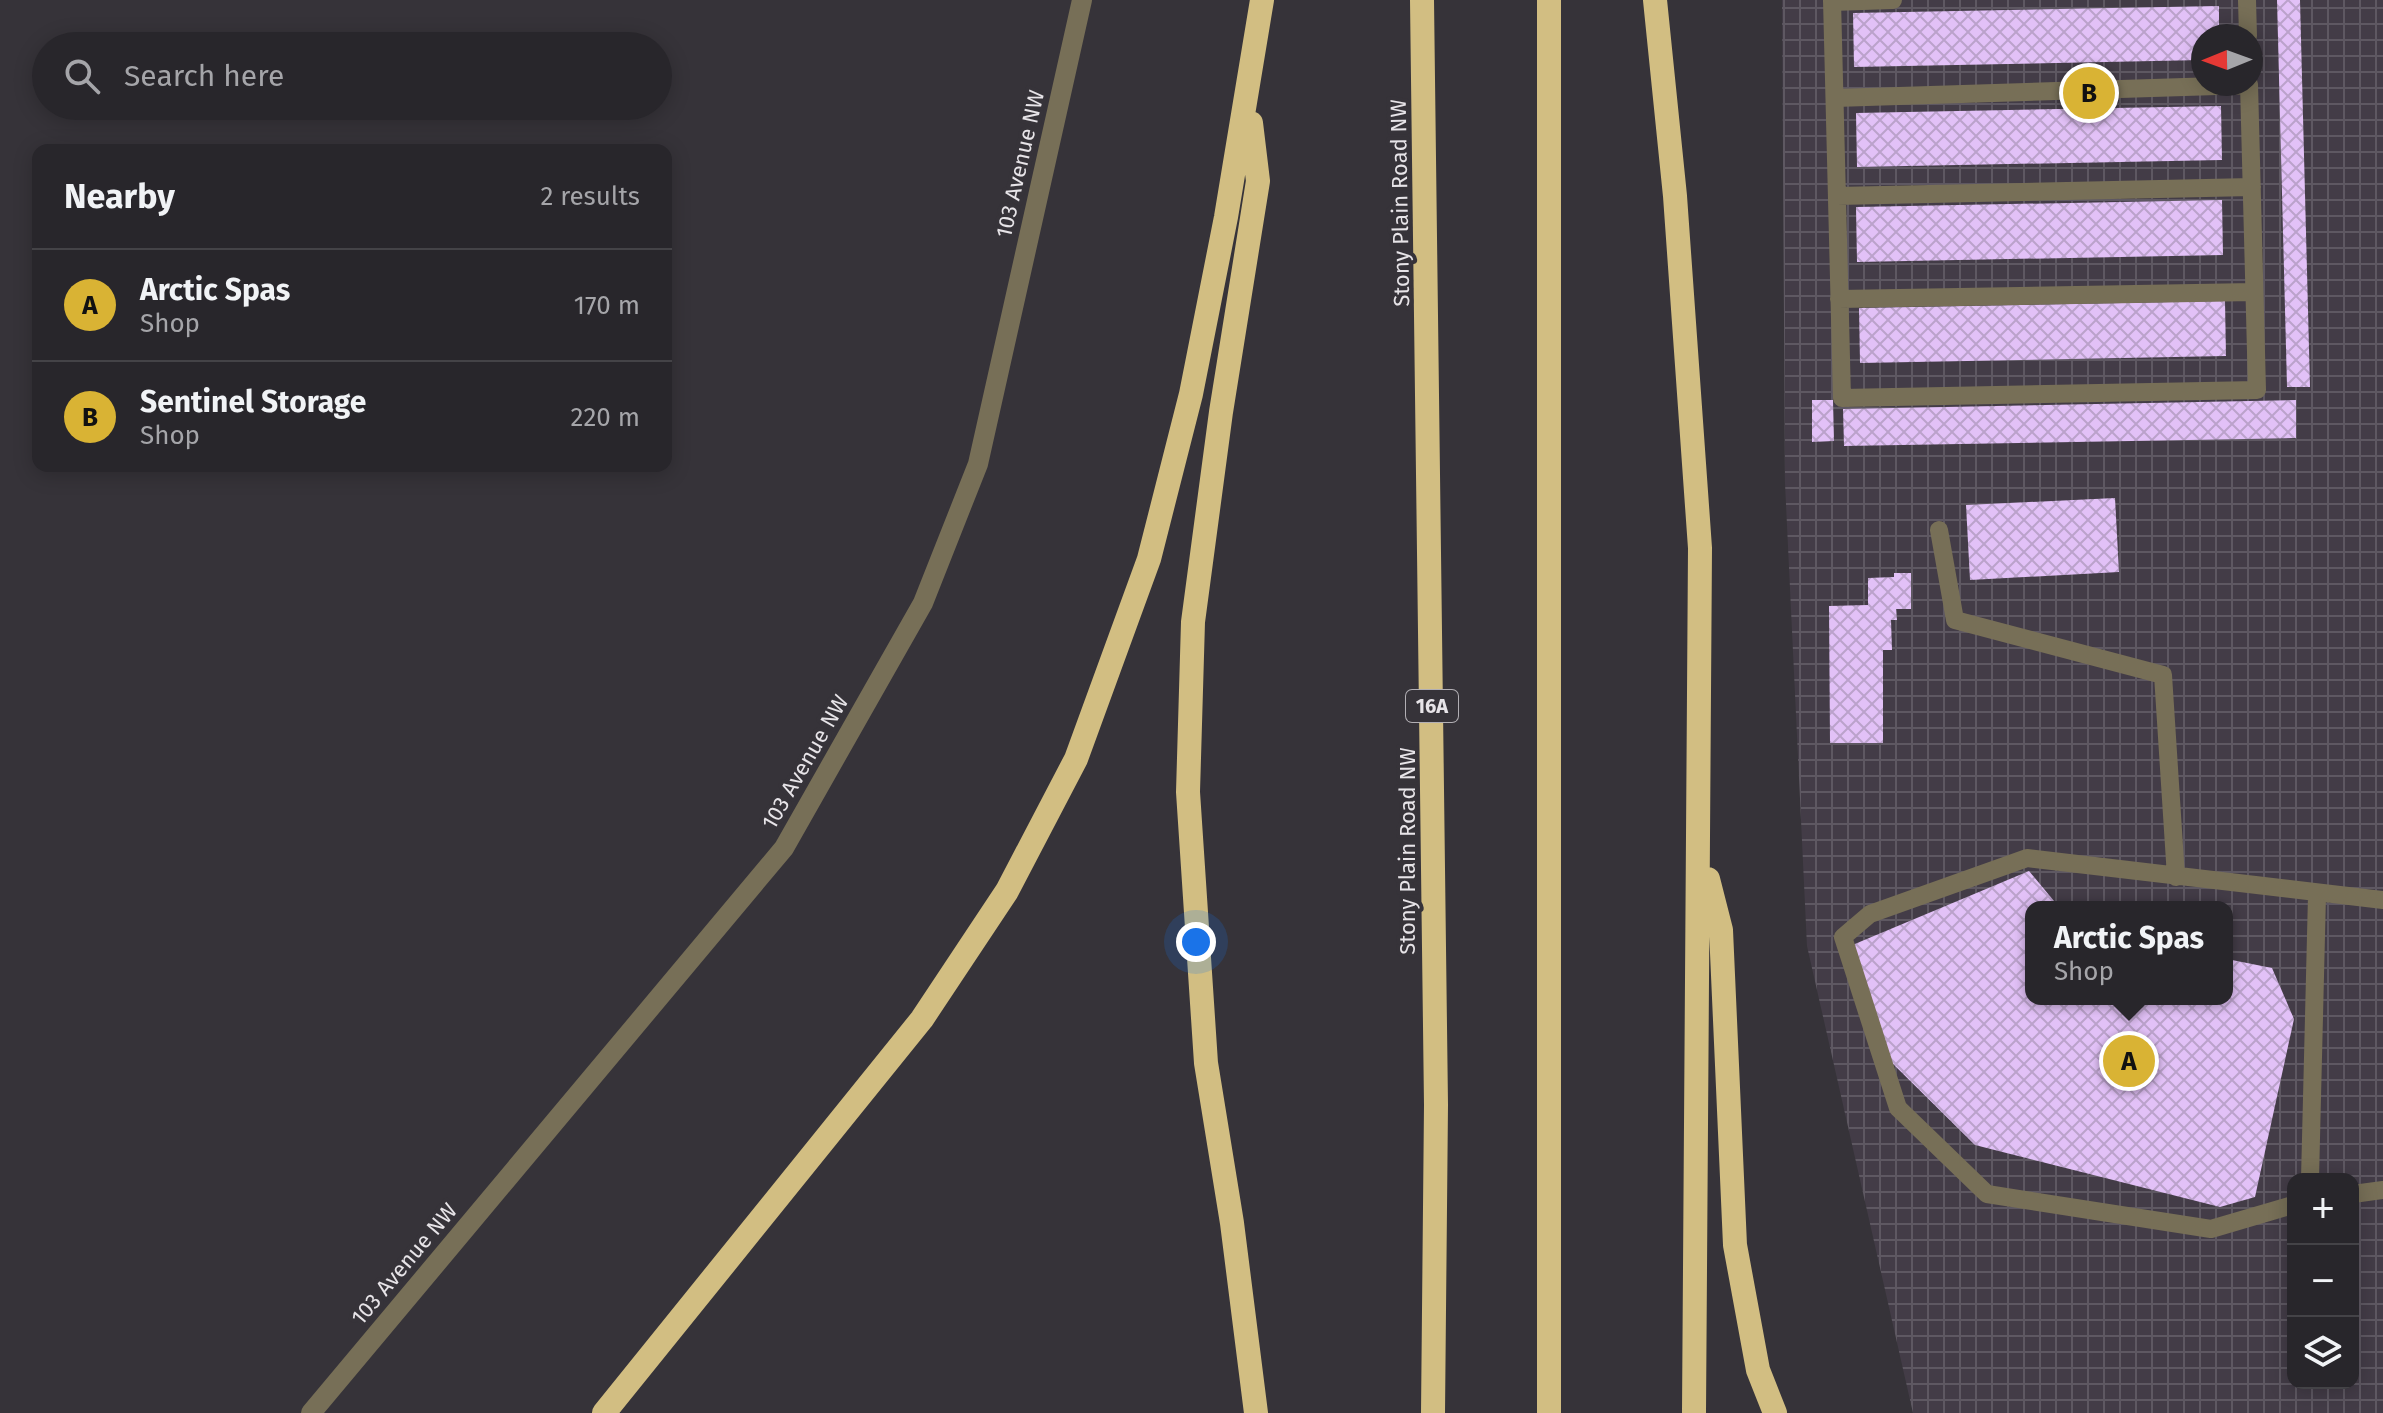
<!DOCTYPE html>
<html lang="en">
<head>
<meta charset="utf-8">
<style>
  body { margin:0; font-family:"Fira Sans",sans-serif; background:#302e33; color:#f1f3f6 }
  .controls { position:absolute; right:24px; bottom:24px; display:grid; overflow:hidden; border-radius:16px; box-shadow:0 4px 20px #0003 }
  .controls button { width:72px; height:72px; display:grid; place-items:center; padding:0; border:0; border-bottom:2px solid #444347; background:#28262b; color:#f1f3f6; font:40px sans-serif }
  .compass { position:absolute; left:2191px; top:24px; width:72px; height:72px; border-radius:50%; background:#28262b; box-shadow:0 4px 20px #0003; rotate:269deg }
  .you { position:absolute; left:1196px; top:942px; width:28px; height:28px; margin:-20px; border:6px solid #fff; border-radius:50%; background:#1a73e8; box-shadow:0 0 0 12px #1a73e833 }
  .badge { display:grid; place-items:center; width:52px; height:52px; border-radius:50%; background:#d9b334; color:#111; font-size:26px; font-weight:700 }
  .pin { position:absolute; translate:-50% -50%; border:4px solid #fff; box-shadow:0 2px 8px #0006 }
  .popup { position:absolute; left:2025px; top:901px; width:208px; height:104px; box-sizing:border-box; display:grid; place-content:center; border-radius:16px; background:#28262b; filter:drop-shadow(0 2px 6px #0005); font-size:26px; white-space:nowrap; color:#a5a5a9 }
  .popup b { font-size:30px; color:#f1f3f6 }
  .popup::after { content:''; position:absolute; left:50%; top:100%; margin-left:-16px; border:16px solid transparent; border-top-color:#28262b }
  .list { margin:0; padding:0; list-style:none }
  h2 { display:flex; justify-content:space-between; align-items:center; height:104px; margin:0; padding:0 32px; font-size:34px }
  h2 small { font-size:26px; font-weight:400; color:#a5a5a9 }
  .list li { display:grid; grid-template-columns:52px 1fr auto; gap:24px; align-items:center; box-sizing:border-box; height:112px; padding:0 32px; border-top:2px solid #444347 }
  .list b { display:block; font-size:30px; white-space:nowrap }
  .list p { margin:0; font-size:26px; white-space:nowrap; color:#a5a5a9 }
  .list em { font-size:26px; font-style:normal; color:#a5a5a9 }
  .icon { flex:none; width:44px; height:44px; fill:none; stroke:currentColor; stroke-width:2; stroke-linecap:round; stroke-linejoin:round }
  .map { position:relative; flex:none; width:2383px; height:1413px; overflow:hidden }
  .search { position:absolute; background:#28262b; box-shadow:0 4px 20px #0003; left:32px; top:32px; width:640px; height:88px; display:flex; align-items:center; gap:20px; box-sizing:border-box; padding:0 28px; border-radius:44px; color:#a5a5a9; font-size:30px }
  .panel { position:absolute; background:#28262b; box-shadow:0 4px 20px #0003; left:32px; top:144px; width:640px; height:328px; border-radius:16px }
  .map>svg:first-child { display:block }
</style>
</head>
<body>
<div class="map">
<svg width="2383" height="1413" viewBox="0 0 2383 1413">
  <defs>
    <pattern id="industrial-grid" width="8" height="8" patternUnits="userSpaceOnUse" patternTransform="scale(2)"><rect width="8" height="8" fill="#433c47"/><path d="M0 4h8M4 0v8" fill="none" stroke="#5e5862"/></pattern>
    <pattern id="building-cross-hatch" width="8" height="8" patternUnits="userSpaceOnUse" patternTransform="scale(2)"><rect width="8" height="8" fill="#e2c1f7"/><path d="M0 0l8 8M0 8l8-8" fill="none" stroke="#bba2cb"/></pattern>
  </defs>
  <rect width="100%" height="100%" fill="#363339"/>
  <path fill="url(#industrial-grid)" fill-rule="evenodd" d="M 1782,0 L 2383,0 L 2383,1413 L 1913,1413 L 1807,946 L 1785,483 ZM 2203,36 L 2251,36 L 2251,84 L 2203,84 ZM 2031,907 L 2227,907 L 2227,999 L 2031,999 ZM 2293,1179 L 2353,1179 L 2353,1383 L 2293,1383 Z"/>
  <path fill="url(#building-cross-hatch)" d="M 2277,0 L 2300,0 L 2310,387 L 2287,387 Z
    M 2219,6 L 2219,36 L 2203,36 L 2203,60 L 1854,67 L 1853,13 Z
    M 2221,106 L 2222,160 L 1857,167 L 1856,113 Z
    M 2222,200 L 2223,255 L 1857,262 L 1856,207 Z
    M 2225,301 L 2226,356 L 1860,363 L 1859,308 Z
    M 1812,400 L 1833,400 L 1834,441 L 1812,442 Z
    M 2296,400 L 2296,438 L 1844,446 L 1843,409 Z
    M 2115,498 L 2119,572 L 1970,580 L 1966,505 Z
    M 1894,573 L 1911,573 L 1911,609 L 1896,609 L 1897,620 L 1891,620 L 1892,650 L 1883,650 L 1883,743 L 1830,743 L 1829,606 L 1868,605 L 1868,578 L 1894,577 Z
    M 2029,871 L 2059,907 L 2031,907 L 2031,999 L 2227,999 L 2227,959 L 2272,968 L 2294,1019 L 2255,1197 L 2220,1207 L 1975,1145 L 1887,1058 L 1850,946 Z"/>
  <g fill="none" stroke-linecap="round" stroke-linejoin="round">
    <path stroke="#776f57" stroke-width="18" d="M 1832,0 L 1842,398 L 2257,390 L 2249,84
      M 2247,0 L 2248,36
      M 1832,2 L 1893,0
      M 1835,98 L 2249,85
      M 1837,196 L 2252,187
      M 1839,299 L 2254,292
      M 1939,530 L 1955,620 L 2163,675 L 2176,877
      M 2310,1179 L 2317,895
      M 2353,1194 L 2383,1190
      M 2293,1205 L 2211,1229 L 1987,1194 L 1898,1108 L 1843,937 L 1870,914 L 2027,858 L 2383,900"/>
    <path stroke="#776f57" stroke-width="20" d="M 311,1413 L 784,848 L 923,603 L 978,464 L 1082,0"/>
    <path stroke="#d2be82" stroke-width="24" d="M 1422,0 L 1436,1105 L 1433,1413
      M 1549,0 L 1549,1413
      M 1655,0 L 1675,196 L 1700,548 L 1694,1413
      M 1251,123 L 1258,181 L 1221,412 L 1193,622 L 1188,792 L 1206,1063 L 1232,1223 L 1256,1413
      M 1708,879 L 1721,930 L 1735,1245 L 1758,1370 L 1775,1413
      M 604,1413 L 922,1019 L 1007,891 L 1076,759 L 1149,559 L 1191,394 L 1226,217 L 1262,0"/>
  </g>
  <g text-anchor="middle" dominant-baseline="central" stroke-width="8" stroke-linejoin="round" paint-order="stroke">
    <rect fill="#363339" stroke="#b2afb4" stroke-width="2" x="1406" y="690" width="52" height="32" rx="6"/>
    <g font-size="20" font-weight="bold" fill="#e7e4e8">
      <text x="1432" y="706">16A</text>
    </g>
    <g font-size="22" fill="#e7e4e8" stroke="#363339">
      <text transform="translate(1020 164) rotate(-77)">103 Avenue NW</text>
      <text transform="translate(1400 203) rotate(-91)">Stony Plain Road NW</text>
      <text transform="translate(805 762) rotate(-60)">103 Avenue NW</text>
      <text transform="translate(1407 851) rotate(-90)">Stony Plain Road NW</text>
      <text transform="translate(404 1264) rotate(-50)">103 Avenue NW</text>
    </g>
  </g>
</svg>
<div class="controls">
<button>+</button>
<button>−</button>
<button><svg class="icon" aria-label="layers" viewBox="0 0 24 24"><path d="M12 4l9 5-9 5-9-5zM3 14l9 5 9-5"/></svg></button>
</div>
<svg class="compass" viewBox="-18 -18 36 36"><path d="M0-13l5 13h-10z" fill="#e53935"/><path d="M0 13l5-13h-10z" fill="#a5a5a9"/></svg>
<div class="you"></div>
<div class="pin badge" style="left:2129px;top:1061px">A</div>
<div class="popup"><b>Arctic Spas</b>Shop</div>
<div class="pin badge" style="left:2089px;top:93px">B</div>
<div class="search"><svg class="icon" aria-label="search" viewBox="0 0 24 24"><circle cx="10" cy="10" r="6"/><path d="M15 15l6 6"/></svg>Search here</div>
<section class="panel">
<h2>Nearby<small>2 results</small></h2>
<ul class="list">
<li><span class="badge">A</span><div><b>Arctic Spas</b><p>Shop</p></div><em>170 m</em></li>
<li><span class="badge">B</span><div><b>Sentinel Storage</b><p>Shop</p></div><em>220 m</em></li>
</ul>
</section>
</div>
</body>
</html>
